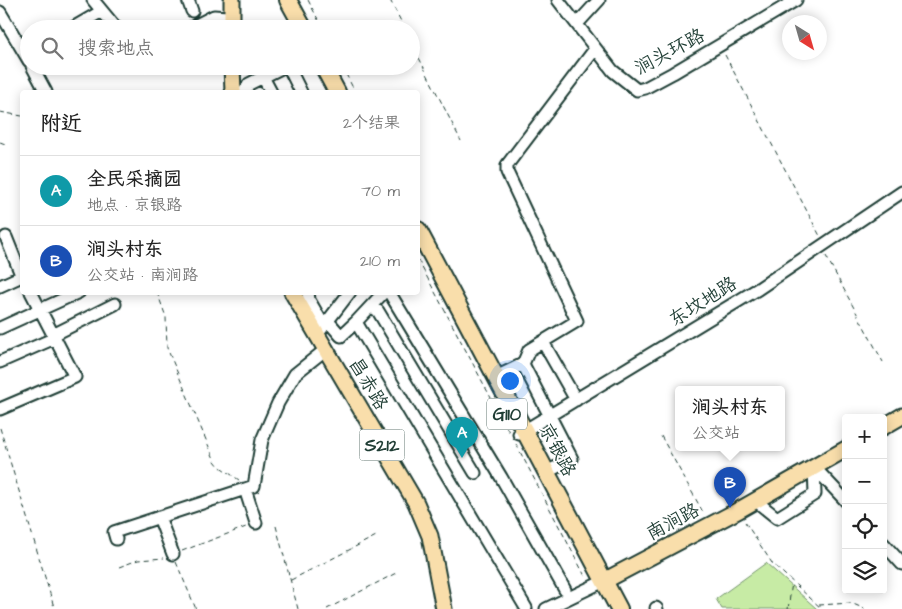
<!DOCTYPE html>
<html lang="zh">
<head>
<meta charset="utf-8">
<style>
  body { margin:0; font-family:"Architects Daughter","LXGW WenKai TC",sans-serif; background:#f6f6f6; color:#222 }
  .controls { position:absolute; right:15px; bottom:15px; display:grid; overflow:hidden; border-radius:5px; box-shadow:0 2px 12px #0003 }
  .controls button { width:45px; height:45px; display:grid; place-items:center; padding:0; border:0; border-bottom:1px solid #e0e0e0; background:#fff; color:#222; font:25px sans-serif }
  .compass { position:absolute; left:782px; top:15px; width:45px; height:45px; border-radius:50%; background:#fff; box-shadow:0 2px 12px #0003; rotate:143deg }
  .you { position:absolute; left:509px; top:380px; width:18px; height:18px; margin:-12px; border:4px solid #fff; border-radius:50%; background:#1a73e8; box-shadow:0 0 0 8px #1a73e833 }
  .badge { display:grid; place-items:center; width:32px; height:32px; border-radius:50%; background:#1f3d34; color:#fff; font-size:16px; font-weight:700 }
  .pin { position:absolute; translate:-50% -41px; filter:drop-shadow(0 1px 2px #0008) }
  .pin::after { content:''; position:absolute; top:26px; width:18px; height:15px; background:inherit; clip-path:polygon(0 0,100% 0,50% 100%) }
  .popup { position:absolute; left:675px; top:386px; width:110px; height:65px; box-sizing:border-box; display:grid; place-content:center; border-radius:5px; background:#fff; filter:drop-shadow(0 1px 4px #0005); font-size:16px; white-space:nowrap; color:#767676 }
  .popup b { font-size:19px; color:#222 }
  .popup::after { content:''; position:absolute; left:50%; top:100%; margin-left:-10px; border:10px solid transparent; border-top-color:#fff }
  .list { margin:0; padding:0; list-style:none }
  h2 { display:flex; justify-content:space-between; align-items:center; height:65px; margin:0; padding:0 20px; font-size:21px }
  h2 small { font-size:16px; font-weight:400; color:#767676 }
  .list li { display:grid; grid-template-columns:32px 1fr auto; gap:15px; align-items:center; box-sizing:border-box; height:70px; padding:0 20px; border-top:1px solid #e0e0e0 }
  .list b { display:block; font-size:19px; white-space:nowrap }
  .list p { margin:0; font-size:16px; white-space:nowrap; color:#767676 }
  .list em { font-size:16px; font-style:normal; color:#767676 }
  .icon { flex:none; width:28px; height:28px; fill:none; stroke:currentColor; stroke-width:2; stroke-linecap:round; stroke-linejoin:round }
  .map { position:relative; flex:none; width:902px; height:609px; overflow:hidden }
  .search { position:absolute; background:#fff; box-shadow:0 2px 12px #0003; left:20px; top:20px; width:400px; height:55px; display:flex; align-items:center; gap:12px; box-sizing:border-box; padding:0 18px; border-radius:28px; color:#767676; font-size:19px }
  .panel { position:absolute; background:#fff; box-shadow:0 2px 12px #0003; left:20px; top:90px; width:400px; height:205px; border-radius:5px }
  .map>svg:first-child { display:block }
</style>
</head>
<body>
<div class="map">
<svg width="902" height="609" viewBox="0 0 902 609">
  <rect width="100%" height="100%" fill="#fff"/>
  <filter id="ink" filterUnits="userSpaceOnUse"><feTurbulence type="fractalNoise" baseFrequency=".02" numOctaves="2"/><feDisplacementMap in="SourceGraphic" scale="10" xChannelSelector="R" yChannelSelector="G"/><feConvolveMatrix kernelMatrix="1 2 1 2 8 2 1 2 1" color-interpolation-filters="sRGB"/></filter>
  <g filter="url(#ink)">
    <path fill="#c7eba5" stroke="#73946c" d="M 766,563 L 817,609 L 722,609 L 716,599 Z"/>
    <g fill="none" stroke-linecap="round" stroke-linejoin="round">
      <defs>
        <path id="minor" d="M 93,0 L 117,29
          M 188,0 L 192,11
          M 558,0 L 613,71 L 637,90 L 645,88 L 673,73 L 796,0
          M 0,12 L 29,61
          M 577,24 L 599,0
          M 71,29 L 102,11
          M 189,29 L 214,16 L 227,17
          M 32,66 L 46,92
          M 288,66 L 301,92
          M 263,77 L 271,92
          M 244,92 L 249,84 L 285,66
          M 6,237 L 22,277
          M 0,286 L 22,276
          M 308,292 L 309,300 L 324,326
          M 384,292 L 356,322 L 526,608
          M 389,292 L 501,477 L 565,590
          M 371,306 L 378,311 L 475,473
          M 328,321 L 341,336 L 356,322
          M 0,328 L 79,292
          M 53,335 L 115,304
          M 317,335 L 350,292
          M 543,342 L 576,400
          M 0,362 L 55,338
          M 523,364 L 529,350 L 577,321 L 507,172 L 507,165 L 595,49
          M 496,377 L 523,364 L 572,459 L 547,472
          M 0,409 L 75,377 L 31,292
          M 519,434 L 758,289 L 902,192
          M 814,467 L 846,501
          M 756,501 L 777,518 L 815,494 L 814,467
          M 159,517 L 173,554
          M 256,523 L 245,489 L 254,486 L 262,440 L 278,403 L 295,374 L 325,350
          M 116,539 L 114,532 L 245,489
          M 883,543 L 902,564
          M 656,608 L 657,609
          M 546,609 L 604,581"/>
        <path id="major" d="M 232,29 L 232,0
          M 232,66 L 233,92
          M 292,292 L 416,503 L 430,536 L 444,609
          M 883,427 L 902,416
          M 604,581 L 739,510 L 846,449"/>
        <path id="highway" d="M 288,0 L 304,29
          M 323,66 L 337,92
          M 418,230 L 619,609"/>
      </defs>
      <use href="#minor" stroke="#1f3d34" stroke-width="15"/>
      <use href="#major" stroke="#1f3d34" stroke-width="19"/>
      <use href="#highway" stroke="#1f3d34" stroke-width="20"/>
      <path stroke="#1f3d34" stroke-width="1" stroke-dasharray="5 4" stroke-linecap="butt" d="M 308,0 L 323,29
        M 390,0 L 405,29
        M 411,42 L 461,141
        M 725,55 L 820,236
        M 342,66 L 355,92
        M 0,112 L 22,116
        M 0,142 L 8,145
        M 418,210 L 421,217
        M 826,256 L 883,362
        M 418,260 L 509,432
        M 157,292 L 166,317 L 167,348 L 215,461 L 219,466 L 239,480
        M 0,428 L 54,607
        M 661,436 L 704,514
        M 516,444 L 586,578
        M 745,522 L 772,563 L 822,609
        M 276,526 L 298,609
        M 182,551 L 246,527
        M 176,562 L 196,609
        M 119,567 L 138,560 L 164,558
        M 291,580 L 378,535
        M 819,605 L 851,603 L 865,609
        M 327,609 L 396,573
        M 788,609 L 792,583"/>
      <use href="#minor" stroke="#fff" stroke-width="11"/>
      <use href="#major" stroke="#f9deab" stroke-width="15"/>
      <use href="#highway" stroke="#f9deab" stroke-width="16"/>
    </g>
  </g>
  <g text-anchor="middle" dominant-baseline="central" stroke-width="4" stroke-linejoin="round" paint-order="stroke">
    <g fill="#fff" stroke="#627771" stroke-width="1">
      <rect x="487" y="398.5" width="40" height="31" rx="4"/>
      <rect x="359.5" y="429.5" width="45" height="31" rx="4"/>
    </g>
    <g font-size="18" font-weight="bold" fill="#1f3d34">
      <text x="507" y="414">G110</text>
      <text x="382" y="445">S212</text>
    </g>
    <g font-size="19" fill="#1f3d34" stroke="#fff">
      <text transform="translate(670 52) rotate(-28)">涧头环路</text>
      <text transform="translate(703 302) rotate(-32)">东坟地路</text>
      <text transform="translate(368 384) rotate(59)">昌赤路</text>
      <text transform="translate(557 450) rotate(62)">京银路</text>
      <text transform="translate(673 522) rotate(-28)">南涧路</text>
    </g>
  </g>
</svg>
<div class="controls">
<button>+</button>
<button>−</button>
<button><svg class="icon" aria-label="locate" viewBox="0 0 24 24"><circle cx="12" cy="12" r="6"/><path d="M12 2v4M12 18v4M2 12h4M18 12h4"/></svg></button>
<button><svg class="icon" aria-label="layers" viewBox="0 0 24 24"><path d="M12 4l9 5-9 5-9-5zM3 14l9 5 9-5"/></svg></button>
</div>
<svg class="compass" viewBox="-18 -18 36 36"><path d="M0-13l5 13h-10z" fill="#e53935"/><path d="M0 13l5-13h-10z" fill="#767676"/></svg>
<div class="you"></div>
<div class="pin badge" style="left:462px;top:458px;background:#0f9aa8">A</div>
<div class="pin badge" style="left:730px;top:508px;background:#1a4fb4">B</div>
<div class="popup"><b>涧头村东</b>公交站</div>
<div class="search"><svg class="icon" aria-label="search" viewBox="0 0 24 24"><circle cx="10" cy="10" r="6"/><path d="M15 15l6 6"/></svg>搜索地点</div>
<section class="panel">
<h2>附近<small>2个结果</small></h2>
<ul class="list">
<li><span class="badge" style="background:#0f9aa8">A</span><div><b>全民采摘园</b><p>地点 · 京银路</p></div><em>70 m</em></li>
<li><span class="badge" style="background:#1a4fb4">B</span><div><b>涧头村东</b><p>公交站 · 南涧路</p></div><em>210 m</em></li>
</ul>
</section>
</div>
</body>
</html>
